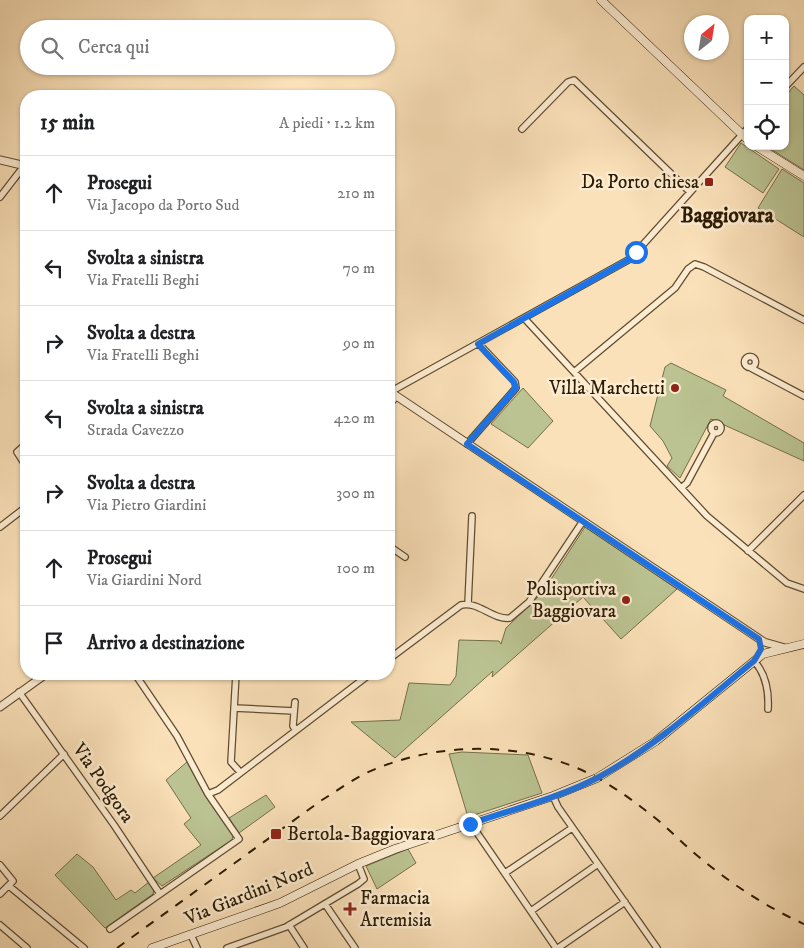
<!DOCTYPE html>
<html lang="it">
<head>
<meta charset="utf-8">
<style>
  body { margin:0; font-family:"IM FELL DW Pica",serif; background:#f6f6f6; color:#202124 }
  .controls { position:absolute; right:15px; top:15px; display:grid; overflow:hidden; border-radius:10px; box-shadow:0 1px 4px #0004 }
  .controls button { width:45px; height:45px; display:grid; place-items:center; padding:0; border:0; border-bottom:1px solid #e0e0e0; background:#fff; color:#202124; font:25px sans-serif }
  .compass { position:absolute; left:684px; top:15px; width:45px; height:45px; border-radius:50%; background:#fff; box-shadow:0 1px 4px #0004; rotate:30deg }
  .stop { position:absolute; width:15px; height:15px; margin:-11px; border:4px solid #1a73e8; border-radius:50%; background:#fff }
  .stop.end { background:#1a73e8; border-color:#fff; box-shadow:0 1px 5px #0008 }
  .list { margin:0; padding:0; list-style:none }
  h2 { display:flex; justify-content:space-between; align-items:center; height:65px; margin:0; padding:0 20px; font-size:21px }
  h2 small { font-size:16px; font-weight:400; color:#757577 }
  .list li { display:grid; grid-template-columns:32px 1fr auto; gap:15px; align-items:center; box-sizing:border-box; height:75px; padding:0 20px; border-top:1px solid #e0e0e0 }
  .list b { display:block; font-size:19px; white-space:nowrap }
  .list p { margin:0; font-size:16px; white-space:nowrap; color:#757577 }
  .list em { font-size:16px; font-style:normal; color:#757577 }
  .icon { flex:none; width:28px; height:28px; fill:none; stroke:currentColor; stroke-width:2; stroke-linecap:round; stroke-linejoin:round }
  .map { position:relative; flex:none; width:804px; height:948px; overflow:hidden }
  .search { position:absolute; background:#fff; box-shadow:0 1px 4px #0004; left:20px; top:20px; width:375px; height:55px; display:flex; align-items:center; gap:12px; box-sizing:border-box; padding:0 18px; border-radius:28px; color:#757577; font-size:19px }
  .panel { position:absolute; background:#fff; box-shadow:0 1px 4px #0004; left:20px; top:90px; width:375px; height:590px; border-radius:20px }
  .map>svg:first-child { display:block }
</style>
</head>
<body>
<div class="map">
<svg width="804" height="948" viewBox="0 0 804 948">
  <rect width="100%" height="100%" fill="#fbe1b9"/>
  <filter id="stains"><feTurbulence type="fractalNoise" baseFrequency=".004" numOctaves="4"/><feColorMatrix values="0 0 0 0 .2 0 0 0 0 .09 0 0 0 0 .02 0 0 0 .5 -.17"/></filter>
  <radialGradient id="worn" r=".72"><stop offset=".6" stop-color="#630" stop-opacity="0"/><stop offset="1" stop-color="#630" stop-opacity=".3"/></radialGradient>
  <path fill="#bbc392" stroke="#746f4a" d="M 794,86 L 804,95 L 804,170 L 766,146 L 785,146 L 785,96 Z
    M 741,143 L 779,169 L 763,193 L 725,167 Z
    M 782,169 L 804,183 L 804,237 L 758,208 Z
    M 671,363 L 726,390 L 723,396 L 804,443 L 804,461 L 711,419 L 680,478 L 667,466 L 672,458 L 663,441 L 650,426 L 665,367 Z
    M 523,388 L 553,421 L 528,448 L 491,424 Z
    M 585,527 L 677,589 L 621,639 L 583,597 L 492,677 L 493,671 L 395,758 L 351,722 L 400,720 L 409,683 L 450,685 L 456,676 L 459,640 L 499,641 L 501,644 L 506,628 L 542,593 Z
    M 462,752 L 528,755 L 542,793 L 468,817 L 449,754 Z
    M 187,762 L 208,800 L 233,836 L 232,840 L 162,886 L 153,878 L 201,845 L 184,824 L 191,818 L 166,780 Z
    M 266,795 L 275,807 L 239,833 L 229,818 Z
    M 408,849 L 416,863 L 377,889 L 366,866 Z
    M 77,854 L 93,867 L 116,900 L 131,890 L 135,893 L 149,882 L 154,889 L 153,894 L 105,928 L 55,875 Z"/>
  <g fill="none" stroke-linecap="round" stroke-linejoin="round">
    <defs>
      <path id="minor" d="M 785,87 L 804,67
        M 522,129 L 568,82 L 574,80 L 690,192
        M 0,197 L 24,166
        M 525,319 L 707,516 L 787,583 L 804,589
        M744.5 362a5.5 5.5 0 1 1 11 0a5.5 5.5 0 1 1-11 0Z
        M 751,368 L 804,396
        M 574,372 L 675,288 L 688,269 L 695,264 L 704,267 L 804,320
        M 390,392 L 630,259 L 748,128
        M711 428a5 5 0 1 1 10 0a5 5 0 1 1-10 0Z
        M 26,444 L 17,452 L 26,466
        M 467,444 L 516,388 L 515,382 L 479,344
        M 681,488 L 687,483 L 714,433
        M 0,527 L 26,507
        M 389,546 L 405,557
        M 748,551 L 804,495
        M 468,604 L 472,516
        M 389,659 L 461,605 C 479,601 492,620 510,618 L 529,602 L 583,521
        M 754,661 C 766,674 769,691 768,709
        M 135,674 L 177,736 L 208,794 L 218,790 L 370,674
        M 236,674 L 231,762 L 240,772
        M 19,692 L 114,825 L 160,894
        M 295,702 L 293,726 L 296,730
        M 234,708 L 294,711
        M 553,796 L 558,807 L 657,948
        M 0,816 L 64,754
        M 471,824 L 556,948
        M 0,865 L 13,881 L 0,894
        M 505,873 L 572,828
        M 9,886 L 84,948
        M 325,904 L 355,948
        M 531,911 L 598,864
        M 0,925 L 27,948
        M 289,925 L 304,948
        M 110,929 L 239,839 L 208,794
        M 191,935 L 197,948
        M 227,948 L 286,927 L 358,884 L 364,879 L 358,864
        M 558,948 L 625,902"/>
      <path id="tertiary" d="M 0,160 L 26,166
        M 389,391 L 764,642 L 785,648
        M 389,404 L 396,396
        M 0,707 L 46,674"/>
      <path id="secondary" d="M 601,0 L 748,140
        M 756,146 L 804,176
        M 152,948 L 280,903 L 358,864 L 395,849 L 553,796 L 597,778 L 656,741 L 763,654 L 804,644"/>
    </defs>
    <use href="#minor" stroke="#604c2f" stroke-width="8"/>
    <use href="#tertiary" stroke="#604c2f" stroke-width="9"/>
    <use href="#secondary" stroke="#2d1b01" stroke-width="9"/>
    <use href="#minor" stroke="#fcecd2" stroke-width="5.5"/>
    <use href="#tertiary" stroke="#fcecd2" stroke-width="7"/>
    <use href="#secondary" stroke="#fcecd2" stroke-width="8"/>
    <path stroke="#2d1b01" stroke-width="2" stroke-dasharray="9 9" stroke-linecap="butt" d="M 117,948 L 322,800 C 340,789 358,775 378,768 C 440,743 515,742 577,768 C 605,780 630,798 654,817 C 668,828 680,841 693,852 C 727,881 764,906 804,924"/>
  </g>
  <g fill="none" stroke-linecap="round" stroke-linejoin="round">
    <path stroke="#1a73e8" stroke-width="6" d="M 470,824 C 513,809 559,798 599,777 C 656,746 704,702 754,661 L 761,649 L 759,639 L 467,444 L 516,388 L 514,382 L 478,344 L 630,259 L 636,252"/>
  </g>
  <g fill="#8f2418" stroke="#fcecd2" stroke-width="2">
    <rect x="704" y="177" width="10" height="10" rx="2.5"/>
    <circle cx="675" cy="388" r="5"/>
    <circle cx="626" cy="600" r="5"/>
    <rect x="270" y="828" width="12" height="12" rx="2.5"/>
    <path d="M347.5 901.5h5v5h5v5h-5v5h-5v-5h-5v-5h5z"/>
  </g>
  <g text-anchor="middle" dominant-baseline="central" stroke-width="5" stroke-linejoin="round" paint-order="stroke">
    <g font-size="19" fill="#2d1b01" stroke="#fcecd2" text-anchor="end">
      <text x="699" y="182">Da Porto chiesa</text>
      <text x="665" y="388">Villa Marchetti</text>
      <text x="616" y="589">Polisportiva<tspan x="616" dy="22">Baggiovara</tspan></text>
      <text x="287" y="834" text-anchor="start">Bertola-Baggiovara</text>
      <text x="360" y="898" text-anchor="start">Farmacia<tspan x="360" dy="22">Artemisia</tspan></text>
    </g>
    <g font-size="19" fill="#2d1b01" stroke="#fcecd2">
      <text transform="translate(103 783) rotate(55)">Via Podgora</text>
      <text transform="translate(249 894) rotate(-22)">Via Giardini Nord</text>
    </g>
    <g font-size="21" font-weight="bold" fill="#2d1b01" stroke="#fcecd2">
      <text x="727" y="216">Baggiovara</text>
    </g>
  </g>
  <rect width="100%" height="100%" filter="url(#stains)"/>
  <rect width="100%" height="100%" fill="url(#worn)"/>
</svg>
<div class="controls">
<button>+</button>
<button>−</button>
<button><svg class="icon" aria-label="locate" viewBox="0 0 24 24"><circle cx="12" cy="12" r="6"/><path d="M12 2v4M12 18v4M2 12h4M18 12h4"/></svg></button>
</div>
<svg class="compass" viewBox="-18 -18 36 36"><path d="M0-13l5 13h-10z" fill="#e53935"/><path d="M0 13l5-13h-10z" fill="#757577"/></svg>
<div class="stop" style="left:636px;top:252px"></div>
<div class="stop end" style="left:470px;top:824px"></div>
<div class="search"><svg class="icon" aria-label="search" viewBox="0 0 24 24"><circle cx="10" cy="10" r="6"/><path d="M15 15l6 6"/></svg>Cerca qui</div>
<section class="panel">
<h2>15 min<small>A piedi · 1.2 km</small></h2>
<ul class="list">
<li><svg class="icon" aria-label="ahead" viewBox="0 0 24 24"><path d="M12 20V5M6 11l6-6 6 6"/></svg><div><b>Prosegui</b><p>Via Jacopo da Porto Sud</p></div><em>210 m</em></li>
<li><svg class="icon" aria-label="left" viewBox="0 0 24 24"><path d="M17 20v-9H6M10 6l-5 5 5 5"/></svg><div><b>Svolta a sinistra</b><p>Via Fratelli Beghi</p></div><em>70 m</em></li>
<li><svg class="icon" aria-label="right" viewBox="0 0 24 24"><path d="M7 20v-9h11M14 6l5 5-5 5"/></svg><div><b>Svolta a destra</b><p>Via Fratelli Beghi</p></div><em>90 m</em></li>
<li><svg class="icon" aria-label="left" viewBox="0 0 24 24"><path d="M17 20v-9H6M10 6l-5 5 5 5"/></svg><div><b>Svolta a sinistra</b><p>Strada Cavezzo</p></div><em>420 m</em></li>
<li><svg class="icon" aria-label="right" viewBox="0 0 24 24"><path d="M7 20v-9h11M14 6l5 5-5 5"/></svg><div><b>Svolta a destra</b><p>Via Pietro Giardini</p></div><em>300 m</em></li>
<li><svg class="icon" aria-label="ahead" viewBox="0 0 24 24"><path d="M12 20V5M6 11l6-6 6 6"/></svg><div><b>Prosegui</b><p>Via Giardini Nord</p></div><em>100 m</em></li>
<li><svg class="icon" aria-label="arrive" viewBox="0 0 24 24"><path d="M6 21V4h12l-3 4 3 4H6"/></svg><div><b>Arrivo a destinazione</b></div></li>
</ul>
</section>
</div>
</body>
</html>
